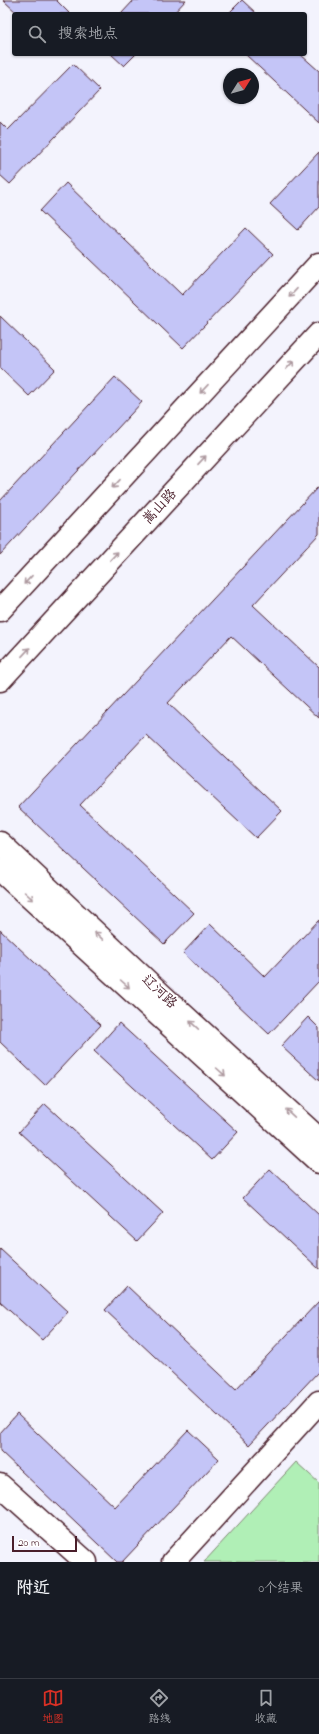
<!DOCTYPE html>
<html lang="zh">
<head>
<meta charset="utf-8">
<style>
  body { margin:0; font-family:"Indie Flower","LXGW WenKai TC",sans-serif; background:#242831; color:#f1f3f6 }
  .compass { position:absolute; left:223px; top:68px; width:36px; height:36px; border-radius:50%; background:#171b24; box-shadow:0 1px 3px #0004; rotate:53deg }
  .scale { position:absolute; left:12px; bottom:10px; width:65px; box-sizing:border-box; padding-left:4px; border:2px solid #4a1f2b; border-top:0; font-size:11px; line-height:14px; white-space:nowrap; color:#4a1f2b; -webkit-text-stroke:3px #fff; paint-order:stroke }
  .list { margin:0; padding:0; list-style:none }
  h2 { display:flex; justify-content:space-between; align-items:center; height:52px; margin:0; padding:0 16px; font-size:17px }
  h2 small { font-size:13px; font-weight:400; color:#9ea1a6 }
  .icon { flex:none; width:22px; height:22px; fill:none; stroke:currentColor; stroke-width:2; stroke-linecap:round; stroke-linejoin:round }
  .map { position:relative; flex:none; width:319px; height:1562px; overflow:hidden }
  .search { position:absolute; background:#171b24; box-shadow:0 1px 3px #0004; left:12px; right:12px; top:12px; height:44px; display:flex; align-items:center; gap:10px; box-sizing:border-box; padding:0 14px; border-radius:4px; color:#9ea1a6; font-size:15px }
  .sheet { height:116px; background:#171b24 }
  nav { display:flex; justify-content:space-around; align-items:center; box-sizing:border-box; height:56px; border-top:1px solid #363941; background:#171b24; font-size:11px; color:#9ea1a6 }
  nav a { display:grid; justify-items:center; gap:2px }
  nav .on { color:#d93025 }
  .map>svg:first-child { display:block }
</style>
</head>
<body>
<div class="map">
<svg width="319" height="1562" viewBox="0 0 319 1562">
  <rect width="100%" height="100%" fill="#f3f3fd"/>
  <filter id="ink" filterUnits="userSpaceOnUse"><feTurbulence type="fractalNoise" baseFrequency=".025" numOctaves="2"/><feDisplacementMap in="SourceGraphic" scale="8" xChannelSelector="R" yChannelSelector="G"/><feConvolveMatrix kernelMatrix="1 2 1 2 8 2 1 2 1" color-interpolation-filters="sRGB"/></filter>
  <g filter="url(#ink)">
    <path fill="#b0efb6" stroke="#7d8770" d="M 296,1462 L 319,1483 L 319,1562 L 204,1562 Z"/>
    <path fill="#c4c5f7" stroke="#4a1f2b" d="M 3,0 L 56,0 L 70,14 L 18,14 Z
      M 134,0 L 186,0 L 173,14 L 121,14 Z
      M 242,0 L 257,14 L 228,14 Z
      M 111,54 L 136,54 L 124,66 Z
      M 245,54 L 300,54 L 319,71 L 319,123 Z
      M 73,64 L 100,90 L 10,184 L 0,175 L 0,122 L 8,130 Z
      M 319,152 L 319,207 L 298,230 L 270,204 Z
      M 66,183 L 182,295 L 246,228 L 273,254 L 183,348 L 40,211 Z
      M 0,316 L 55,369 L 29,396 L 0,368 Z
      M 115,377 L 142,402 L 0,555 L 0,501 Z
      M 317,488 L 319,489 L 319,534 L 253,605 L 319,667 L 319,718 L 231,636 L 168,703 L 282,811 L 256,838 L 146,735 L 80,805 L 194,913 L 164,944 L 18,807 Z
      M 319,920 L 319,981 L 269,1034 L 183,953 L 210,924 L 265,977 Z
      M 0,930 L 101,1025 L 45,1085 L 0,1042 Z
      M 308,1017 L 319,1028 L 319,1081 L 281,1046 Z
      M 119,1023 L 238,1132 L 212,1160 L 94,1051 Z
      M 45,1104 L 163,1213 L 137,1241 L 19,1132 Z
      M 270,1169 L 319,1215 L 319,1269 L 243,1198 Z
      M 0,1249 L 68,1312 L 42,1340 L 0,1302 Z
      M 127,1286 L 236,1389 L 319,1301 L 319,1371 L 249,1445 L 105,1310 Z
      M 17,1414 L 115,1507 L 188,1430 L 219,1459 L 122,1562 L 117,1562 L 0,1451 L 0,1433 Z"/>
    <g fill="none" stroke-linecap="round" stroke-linejoin="round">
      <defs>
        <path id="street" d="M 0,1485 L 86,1562
          M 173,1562 L 319,1402"/>
        <path id="secondary" d="M 0,610 L 319,264
          M 0,680 L 319,334
          M 0,843 L 165,998 L 319,1139
          M 0,870 L 319,1162"/>
      </defs>
      <use href="#street" stroke="#4a1f2b" stroke-width="25"/>
      <use href="#secondary" stroke="#4a1f2b" stroke-width="25"/>
      <use href="#street" stroke="#fff" stroke-width="22"/>
      <use href="#secondary" stroke="#fff" stroke-width="22"/>
    </g>
    <defs><path id="oneway-shaft" d="M-6 0H5M1.5-3L5.5 0L1.5 3" fill="none" stroke-width="1.6" stroke-linecap="round" stroke-linejoin="round"/></defs>
    <g stroke="#ae9aa0">
      <use href="#oneway-shaft" transform="translate(293 293) rotate(133)"/>
      <use href="#oneway-shaft" transform="translate(290 365) rotate(-47)"/>
      <use href="#oneway-shaft" transform="translate(204 389) rotate(133)"/>
      <use href="#oneway-shaft" transform="translate(202 460) rotate(-47)"/>
      <use href="#oneway-shaft" transform="translate(116 484) rotate(133)"/>
      <use href="#oneway-shaft" transform="translate(114 556) rotate(-47)"/>
      <use href="#oneway-shaft" transform="translate(28 580) rotate(133)"/>
      <use href="#oneway-shaft" transform="translate(26 652) rotate(-47)"/>
      <use href="#oneway-shaft" transform="translate(29 896) rotate(42)"/>
      <use href="#oneway-shaft" transform="translate(99 936) rotate(-137)"/>
      <use href="#oneway-shaft" transform="translate(125 984) rotate(42)"/>
      <use href="#oneway-shaft" transform="translate(194 1025) rotate(-137)"/>
      <use href="#oneway-shaft" transform="translate(221 1072) rotate(42)"/>
      <use href="#oneway-shaft" transform="translate(290 1113) rotate(-137)"/>
    </g>
  </g>
  <g text-anchor="middle" dominant-baseline="central" stroke-width="3.5" stroke-linejoin="round" paint-order="stroke">
    <g font-size="14" fill="#4a1f2b" stroke="#fff">
      <text transform="translate(160 507) rotate(-47)">嵩山路</text>
      <text transform="translate(159 992) rotate(43)">辽河路</text>
    </g>
  </g>
</svg>
<svg class="compass" viewBox="-18 -18 36 36"><path d="M0-13l5 13h-10z" fill="#e53935"/><path d="M0 13l5-13h-10z" fill="#9ea1a6"/></svg>
<div class="scale">20 m</div>
<div class="search"><svg class="icon" aria-label="search" viewBox="0 0 24 24"><circle cx="10" cy="10" r="6"/><path d="M15 15l6 6"/></svg>搜索地点</div>
</div>
<section class="sheet">
<h2>附近<small>0个结果</small></h2>
<ul class="list">
</ul>
</section>
<nav>
<a class="on"><svg class="icon" aria-label="map" viewBox="0 0 24 24"><path d="M3 6l6-2 6 2 6-2v14l-6 2-6-2-6 2zM9 4v14M15 6v14"/></svg>地图</a>
<a><svg class="icon" aria-label="directions" viewBox="0 0 24 24"><path d="M12 3l9 9-9 9-9-9zM9 14v-3h6M13 9l2 2-2 2"/></svg>路线</a>
<a><svg class="icon" aria-label="saved" viewBox="0 0 24 24"><path d="M7 4h10v16l-5-4-5 4z"/></svg>收藏</a>
</nav>
</body>
</html>
